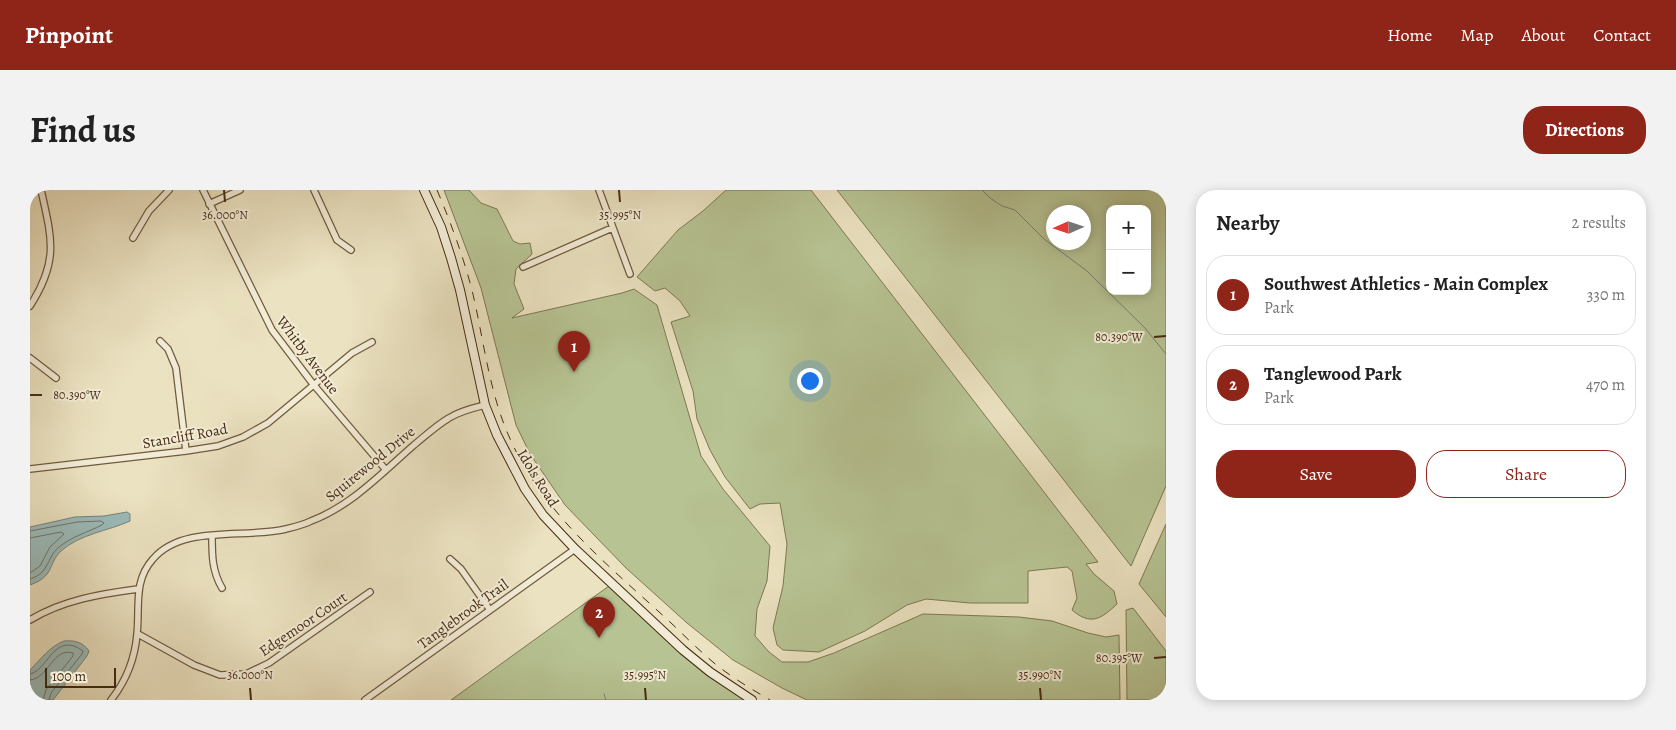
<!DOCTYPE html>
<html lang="en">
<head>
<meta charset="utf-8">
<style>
  body { margin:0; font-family:Alegreya,serif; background:#f2f2f2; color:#222 }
  .controls { position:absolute; right:15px; top:15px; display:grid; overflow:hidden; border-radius:10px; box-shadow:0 2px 12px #0003 }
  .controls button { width:45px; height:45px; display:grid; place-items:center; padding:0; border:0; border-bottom:1px solid #e0e0e0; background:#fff; color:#222; font:25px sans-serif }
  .compass { position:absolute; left:1016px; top:15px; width:45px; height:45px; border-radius:50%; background:#fff; box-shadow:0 2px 12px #0003; rotate:267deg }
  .scale { position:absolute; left:15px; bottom:12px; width:71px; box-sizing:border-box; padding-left:5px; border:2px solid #472c12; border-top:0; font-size:14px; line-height:18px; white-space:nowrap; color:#472c12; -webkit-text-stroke:4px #f2ecd7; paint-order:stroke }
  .you { position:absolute; left:779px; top:190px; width:18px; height:18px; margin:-12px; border:4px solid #fff; border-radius:50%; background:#1a73e8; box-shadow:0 0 0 8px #1a73e833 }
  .badge { display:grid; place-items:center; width:32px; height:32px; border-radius:50%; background:#8f2418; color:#fff; font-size:16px; font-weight:700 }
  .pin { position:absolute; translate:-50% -41px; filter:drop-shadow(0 1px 2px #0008) }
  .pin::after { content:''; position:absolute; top:26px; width:18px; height:15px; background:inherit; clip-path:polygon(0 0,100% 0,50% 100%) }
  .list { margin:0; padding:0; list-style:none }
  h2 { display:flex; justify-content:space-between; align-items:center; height:65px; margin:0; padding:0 20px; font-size:21px }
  h2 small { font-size:16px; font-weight:400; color:#767676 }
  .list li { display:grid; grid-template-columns:32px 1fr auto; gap:15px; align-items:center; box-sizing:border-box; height:80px; margin:0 10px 10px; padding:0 10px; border:1px solid #e0e0e0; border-radius:20px }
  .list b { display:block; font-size:19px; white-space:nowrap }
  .list p { margin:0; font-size:16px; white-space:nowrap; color:#767676 }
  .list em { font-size:16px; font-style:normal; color:#767676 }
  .actions { display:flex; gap:10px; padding:15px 20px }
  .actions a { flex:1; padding:11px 0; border:1px solid #8f2418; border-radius:20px; text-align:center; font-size:18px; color:#8f2418 }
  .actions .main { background:#8f2418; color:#fff }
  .map { position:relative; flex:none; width:1136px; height:510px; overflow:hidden; border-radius:20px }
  header { display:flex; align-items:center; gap:30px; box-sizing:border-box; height:70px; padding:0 25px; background:#8f2418; color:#fff }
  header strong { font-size:24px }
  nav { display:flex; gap:28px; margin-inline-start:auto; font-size:18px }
  .intro { display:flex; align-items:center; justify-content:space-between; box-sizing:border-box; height:120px; padding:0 30px }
  h1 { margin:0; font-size:35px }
  .button { padding:12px 22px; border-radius:20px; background:#8f2418; color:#fff; font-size:18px; font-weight:700 }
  main { display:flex; gap:30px; padding:0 30px }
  aside { flex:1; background:#fff; border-radius:20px; box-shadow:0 2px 12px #0003 }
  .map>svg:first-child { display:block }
</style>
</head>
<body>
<header>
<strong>Pinpoint</strong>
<nav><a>Home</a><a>Map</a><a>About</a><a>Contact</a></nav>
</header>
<div class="intro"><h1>Find us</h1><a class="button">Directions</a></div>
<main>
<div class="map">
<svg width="1136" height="510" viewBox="0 0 1136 510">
  <rect width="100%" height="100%" fill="#ebe2c1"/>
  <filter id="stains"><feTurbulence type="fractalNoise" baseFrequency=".004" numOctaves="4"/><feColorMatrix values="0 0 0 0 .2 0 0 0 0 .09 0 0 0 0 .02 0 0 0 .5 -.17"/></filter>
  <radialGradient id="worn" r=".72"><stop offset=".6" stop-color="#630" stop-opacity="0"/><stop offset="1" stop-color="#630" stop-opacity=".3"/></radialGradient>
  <path fill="#b7c393" stroke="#7f7852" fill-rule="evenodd" d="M 414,0 L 439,0 L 451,13 L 467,19 L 483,51 L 490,54 L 500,53 L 502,64 L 486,79 L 484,94 L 494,119 L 482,128 L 592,103 L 604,99 L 627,115 L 671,266 L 693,299 L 740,356 L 737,391 L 727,419 L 725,446 L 739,462 L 752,472 L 778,472 L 804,463 L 893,424 L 989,427 L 1022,431 L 1058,443 L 1076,447 L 1089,445 L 1090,510 L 777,510 L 752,498 L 703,470 L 657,433 L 596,378 L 535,315 L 500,264 L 486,235 L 451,98 Z
    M 696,0 L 781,0 L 1068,372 L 1056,374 L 1064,384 L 1084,401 L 1087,414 C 1071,429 1061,436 1042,420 L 1047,408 L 1042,381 L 1037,377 L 998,381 L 998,413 L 940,413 L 896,409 L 877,415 L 835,441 L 789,462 L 753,460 L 747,455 L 743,438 L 753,396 L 757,354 L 750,313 L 730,314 L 720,319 L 695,287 L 680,260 L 667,229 L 663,201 L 641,132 L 660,126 L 650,111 L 635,98 L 625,101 L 607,87 L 648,40 L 673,21 Z
    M 807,0 L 1136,0 L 1136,296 L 1101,376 ZM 1080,19 L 1117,19 L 1117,101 L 1080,101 ZM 1024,22 L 1054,22 L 1054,52 L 1024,52 Z
    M 1136,334 L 1136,427 L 1109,394 Z
    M 579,396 L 653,465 L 714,510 L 421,510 Z
    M 1103,418 L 1136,461 L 1136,510 L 1097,510 L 1096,420 Z"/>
  <path fill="#9bbcbc" stroke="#798278" d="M 97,322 L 100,324 L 100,331 C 78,341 50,344 31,361 C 17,375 25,386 0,395 L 0,337 L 45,327 L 74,326 Z
    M 34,451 C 44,450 53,452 59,461 L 57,466 L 23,510 L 0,510 L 0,480 C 11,469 19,457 34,451 Z"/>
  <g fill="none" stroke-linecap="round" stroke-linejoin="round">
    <path stroke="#717467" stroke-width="1" d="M 0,341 L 47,332 L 71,331 L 74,333 L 72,335 C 58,342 41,347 29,357 C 16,368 20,383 0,389
      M 0,348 L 31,342 L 34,344 L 20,357 L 10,376 L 0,383
      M 0,484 C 18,481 24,440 53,461 L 52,464 L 21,503 L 19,510
      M 0,490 C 18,489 23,457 43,463 L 43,466 L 16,500 L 13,510"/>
    <path stroke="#798278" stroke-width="1" d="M 952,0 L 960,8 L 972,16 L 985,20 L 1014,49 L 1057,81 L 1115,138 L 1136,164
      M 574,504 L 576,510"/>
    <defs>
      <path id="street" d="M 173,0 L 242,140 L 283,194 L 356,280
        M 284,0 L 307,50 L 321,60
        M 569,0 L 600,84
        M 179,14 L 210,0
        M 103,48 L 119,21 L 139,0
        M 493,77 L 582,38
        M 0,116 C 29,71 22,49 11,0
        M 130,151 L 138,159 L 146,178 L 156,261
        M 0,168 L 26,188
        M 0,279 L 156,261 L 188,256 L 213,247 L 238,233 L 322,163 L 342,152
        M 182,346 C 182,365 182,381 192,398
        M 420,369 L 431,379 L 460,420
        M 0,430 C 33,410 70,404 108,399
        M 108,444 L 164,475 L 190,485 L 216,484 L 239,473 L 340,402
        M 81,510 C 96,491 105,468 107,444 C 110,417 103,391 123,369 C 153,334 215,349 256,339 C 264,337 273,335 281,331 C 321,316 352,283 384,255 C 395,246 407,235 419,228 C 430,221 443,218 455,215
        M 335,510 L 545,359"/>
      <path id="secondary" d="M 394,0 L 411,37 L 421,68 L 430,100 L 455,215 L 467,245 L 495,299 L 513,325 L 545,359 L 653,460 L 680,482 L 722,510"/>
    </defs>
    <use href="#street" stroke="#705a3e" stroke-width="8"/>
    <use href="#secondary" stroke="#472c12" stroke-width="10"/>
    <use href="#street" stroke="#f2ecd7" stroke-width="5.5"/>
    <use href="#secondary" stroke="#f2ecd7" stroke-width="8"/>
    <path stroke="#472c12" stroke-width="1" stroke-dasharray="9 9" stroke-linecap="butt" d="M 407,0 C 421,33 433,66 442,100 C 452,142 457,185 471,226 C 500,310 564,363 628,421 C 644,435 659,451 675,465 C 694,483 718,497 740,510"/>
  </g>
  <path fill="none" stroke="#472c12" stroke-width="2" d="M 194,0 L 195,12M 589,0 L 590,12M 1124,147 L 1136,146M 0,205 L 12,205M 1124,468 L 1136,467M 220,498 L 221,510M 615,498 L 616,510M 1010,498 L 1011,510"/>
  <g text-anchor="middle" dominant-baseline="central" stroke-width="4" stroke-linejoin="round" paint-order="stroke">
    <g font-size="15" fill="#472c12" stroke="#f2ecd7">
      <text transform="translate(278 165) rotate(53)">Whitby Avenue</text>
      <text transform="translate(155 246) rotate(-10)">Stancliff Road</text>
      <text transform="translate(340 274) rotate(-39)">Squirewood Drive</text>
      <text transform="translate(508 288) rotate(58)">Idols Road</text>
      <text transform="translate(433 424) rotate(-36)">Tanglebrook Trail</text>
      <text transform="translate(273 434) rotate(-34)">Edgemoor Court</text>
    </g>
  </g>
  <g font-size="12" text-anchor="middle" fill="#472c12" stroke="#f2ecd7" stroke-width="4" stroke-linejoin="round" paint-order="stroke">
    <text x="195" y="29">36.000°N</text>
    <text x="590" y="29">35.995°N</text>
    <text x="1089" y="151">80.390°W</text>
    <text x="47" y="209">80.390°W</text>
    <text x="1089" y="472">80.395°W</text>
    <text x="220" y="489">36.000°N</text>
    <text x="615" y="489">35.995°N</text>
    <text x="1010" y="489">35.990°N</text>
  </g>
  <rect width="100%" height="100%" filter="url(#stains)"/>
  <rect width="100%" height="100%" fill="url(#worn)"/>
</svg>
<div class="controls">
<button>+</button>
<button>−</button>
</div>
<svg class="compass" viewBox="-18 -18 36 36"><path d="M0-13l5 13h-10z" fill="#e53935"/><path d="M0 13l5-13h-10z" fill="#767676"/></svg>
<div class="scale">100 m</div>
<div class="you"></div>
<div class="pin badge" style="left:544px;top:182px">1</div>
<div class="pin badge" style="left:569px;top:448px">2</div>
</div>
<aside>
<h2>Nearby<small>2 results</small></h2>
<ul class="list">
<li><span class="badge">1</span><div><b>Southwest Athletics - Main Complex</b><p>Park</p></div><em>330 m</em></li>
<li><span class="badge">2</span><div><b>Tanglewood Park</b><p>Park</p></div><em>470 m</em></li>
</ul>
<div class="actions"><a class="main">Save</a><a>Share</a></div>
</aside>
</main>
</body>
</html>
